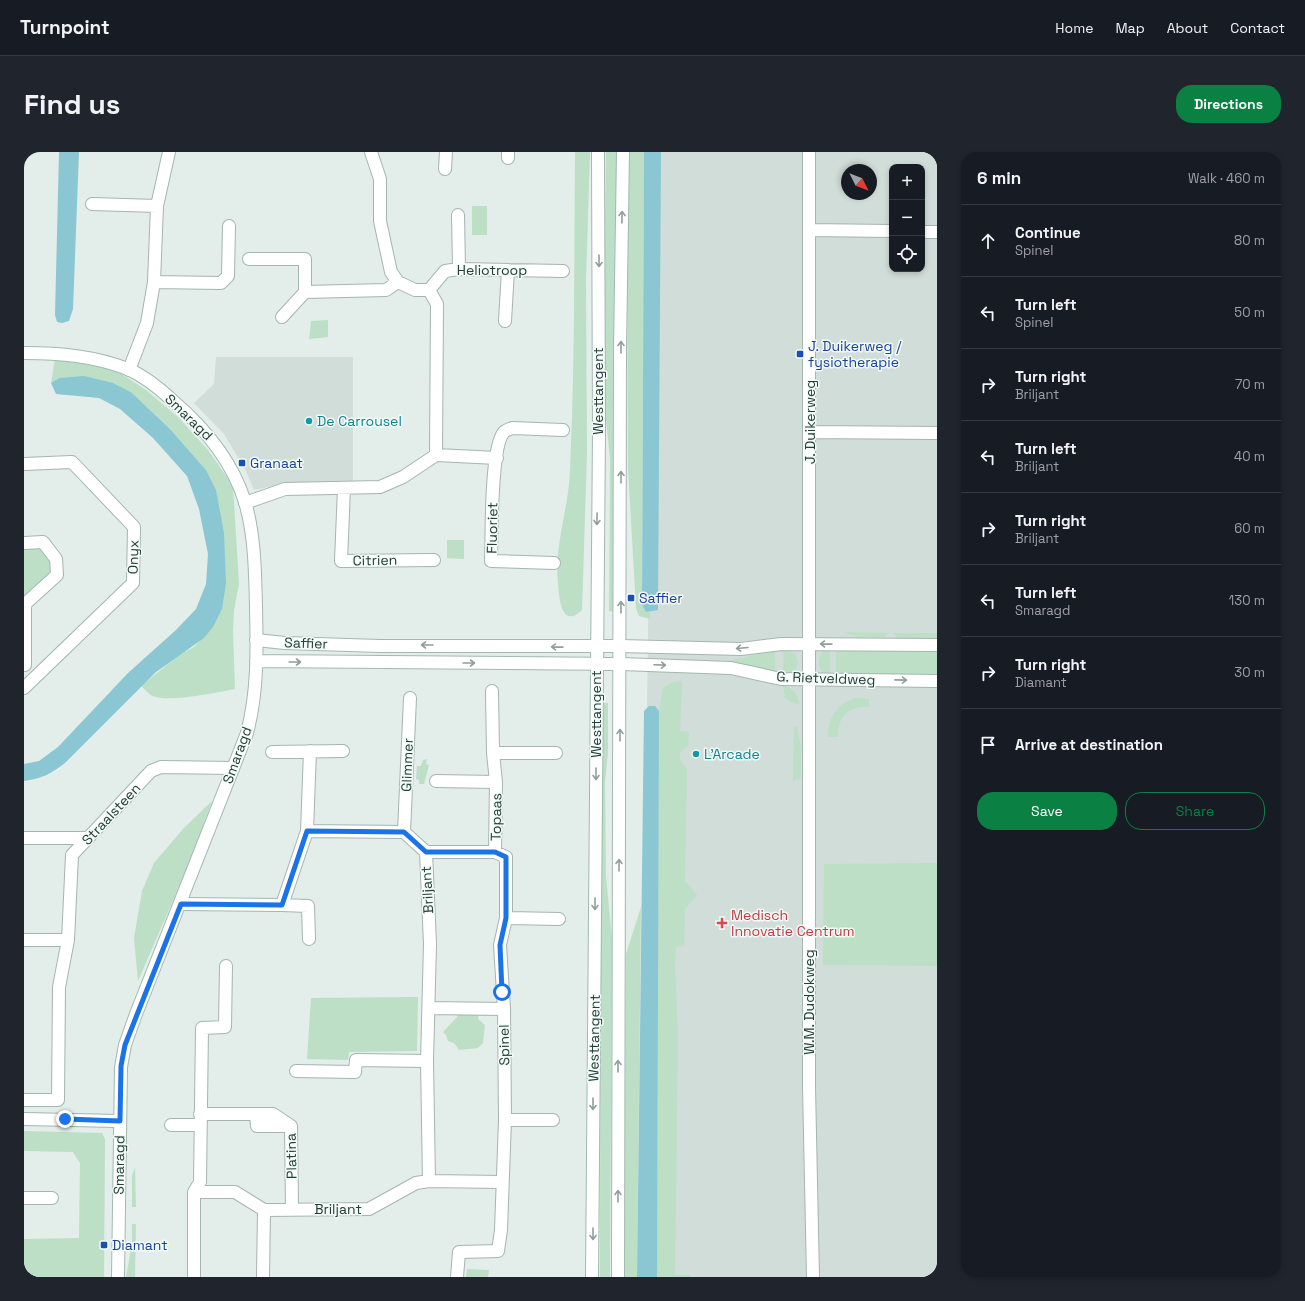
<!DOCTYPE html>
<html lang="en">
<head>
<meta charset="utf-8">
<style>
  body { margin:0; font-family:"Space Grotesk",sans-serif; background:#20242c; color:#f1f3f6 }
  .controls { position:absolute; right:12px; top:12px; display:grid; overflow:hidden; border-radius:8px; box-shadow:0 2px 6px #0003 }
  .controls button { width:36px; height:36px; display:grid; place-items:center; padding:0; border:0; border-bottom:1px solid #363941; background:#171b24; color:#f1f3f6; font:20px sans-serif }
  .compass { position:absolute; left:817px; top:12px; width:36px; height:36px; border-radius:50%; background:#171b24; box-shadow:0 2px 6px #0003; rotate:132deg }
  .stop { position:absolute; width:12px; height:12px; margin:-9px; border:3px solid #1a73e8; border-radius:50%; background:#fff }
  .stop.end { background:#1a73e8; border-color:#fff; box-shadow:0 1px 4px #0008 }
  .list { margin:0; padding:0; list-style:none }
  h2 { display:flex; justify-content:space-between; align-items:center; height:52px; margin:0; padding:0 16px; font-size:17px }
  h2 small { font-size:13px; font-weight:400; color:#9ea1a6 }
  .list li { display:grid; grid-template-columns:26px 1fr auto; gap:12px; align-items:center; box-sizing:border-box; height:72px; padding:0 16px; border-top:1px solid #363941 }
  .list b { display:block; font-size:15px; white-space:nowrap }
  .list p { margin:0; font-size:13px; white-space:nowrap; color:#9ea1a6 }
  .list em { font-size:13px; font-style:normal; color:#9ea1a6 }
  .actions { display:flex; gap:8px; padding:12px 16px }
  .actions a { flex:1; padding:9px 0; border:1px solid #0b8043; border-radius:16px; text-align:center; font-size:14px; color:#0b8043 }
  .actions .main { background:#0b8043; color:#fff }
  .icon { flex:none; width:22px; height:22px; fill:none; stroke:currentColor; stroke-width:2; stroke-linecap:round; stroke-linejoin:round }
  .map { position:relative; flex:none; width:913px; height:1125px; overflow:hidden; border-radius:16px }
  header { display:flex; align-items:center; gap:24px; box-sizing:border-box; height:56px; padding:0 20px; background:#171b24; border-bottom:1px solid #363941 }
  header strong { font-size:19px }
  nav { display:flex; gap:22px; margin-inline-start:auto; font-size:14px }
  .intro { display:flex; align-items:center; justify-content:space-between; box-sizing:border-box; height:96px; padding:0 24px }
  h1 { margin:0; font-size:28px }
  .button { padding:10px 18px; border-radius:16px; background:#0b8043; color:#fff; font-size:14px; font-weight:700 }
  main { display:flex; gap:24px; padding:0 24px }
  aside { flex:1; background:#171b24; border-radius:16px; box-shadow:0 2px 6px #0003 }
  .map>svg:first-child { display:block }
</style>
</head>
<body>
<header>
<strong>Turnpoint</strong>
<nav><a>Home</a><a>Map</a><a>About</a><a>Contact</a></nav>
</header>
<div class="intro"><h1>Find us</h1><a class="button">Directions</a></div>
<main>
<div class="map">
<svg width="913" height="1125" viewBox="0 0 913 1125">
  <rect width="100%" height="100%" fill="#e3ede9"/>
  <path fill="#d1ddd8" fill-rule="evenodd" d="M 630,0 L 913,0 L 913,1125 L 616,1125 ZM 868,15 L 898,15 L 898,117 L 868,117 ZM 823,18 L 847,18 L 847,42 L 823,42 Z
    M 192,205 L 329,205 L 329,329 L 254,333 L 230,338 L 222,319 L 200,282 L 170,251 L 190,232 Z"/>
  <path fill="#bcdfc6" d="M 551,0 L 566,0 L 562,129 L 563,301 L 558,458 C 537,478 535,445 534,431 C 530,393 545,356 546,318 C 551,212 550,106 551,0 Z
    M 582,0 L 593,0 L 590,460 L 585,459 L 586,307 L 581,257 L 580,162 Z
    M 605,0 L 620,0 L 618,453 L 622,460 L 626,460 L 626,467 L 615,464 L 612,456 L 604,316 L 603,108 Z
    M 448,54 L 463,54 L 463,83 L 448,83 Z
    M 304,168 L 304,185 L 285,187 L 287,169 Z
    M 31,207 L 73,214 L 96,221 L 122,238 L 155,266 L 184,298 L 209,334 L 215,432 L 210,458 L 209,479 L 211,537 C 194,540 145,551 129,544 C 125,543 121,537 117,534 L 155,503 L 170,495 L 189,475 L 182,318 L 146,277 L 108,241 L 35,226 L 27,231 Z
    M 423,388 L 440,388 L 440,407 L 423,406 Z
    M 0,394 L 18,396 L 29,410 L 31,418 L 0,447 Z
    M 820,480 L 864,481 L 860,485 L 834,485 Z
    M 869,481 L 913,481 L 913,486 L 873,486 Z
    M 806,495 L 806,523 L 800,522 C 793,515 794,506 799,498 Z
    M 760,497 L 772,502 L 774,511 L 772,517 L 765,521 L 759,520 Z
    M 812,498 L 913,500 L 913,522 L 812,523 Z
    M 751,499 L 751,521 L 704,509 Z
    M 658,529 L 656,579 L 665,580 L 664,594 L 656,601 L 656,608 L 663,617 L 661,729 L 673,743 L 661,757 L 660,794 L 652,795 L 651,812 L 654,885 L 651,1123 L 667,1123 L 667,1125 L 633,1125 L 635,559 L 639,536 L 647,531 Z
    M 759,533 C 768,536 774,541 775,552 L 768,551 L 761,546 Z
    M 832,546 L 845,547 L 845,555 C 823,554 814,564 814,585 L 804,585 C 805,564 812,552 832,546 Z
    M 579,551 L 584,551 L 584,601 L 581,631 L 582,724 L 588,787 L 586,1125 L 576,1125 C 576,934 577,742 579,551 Z
    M 770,575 L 773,575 L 777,595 L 777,625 L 776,627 L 769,629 Z
    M 403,607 L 402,612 L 405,613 L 400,632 L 395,632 L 395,628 L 392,627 L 393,614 L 397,614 L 399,608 Z
    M 188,649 L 166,709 L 114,829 L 110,786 L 118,739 L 130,711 L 159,677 Z
    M 913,711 L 913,814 L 799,813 L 800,712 Z
    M 617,755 L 613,1125 L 600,1125 L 602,802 Z
    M 394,845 L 393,899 L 325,900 L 324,908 L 283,907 L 287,846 Z
    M 434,861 L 455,861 L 454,867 L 461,873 L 459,891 L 454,896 L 435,898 L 430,891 L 424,889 L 422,883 L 419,880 L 433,865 Z
    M 0,979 L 78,981 L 81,987 L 80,1125 L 0,1125 L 0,1087 L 55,1086 L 56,1011 L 49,1000 L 0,999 Z
    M 111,1015 L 112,1055 L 108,1055 L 108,1024 Z
    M 108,1072 L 112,1072 L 111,1125 L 102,1125 L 108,1092 Z
    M 443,1117 L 465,1118 L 464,1125 L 442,1125 Z"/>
  <path fill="#8ac7d3" d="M 35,0 L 55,0 L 49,157 L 45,169 L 38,171 L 33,170 L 31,163 Z
    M 620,0 L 637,0 L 634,455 L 634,458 L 622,460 L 618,453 Z
    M 60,224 L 89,231 L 108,241 L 146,277 L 182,318 L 192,338 L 200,381 L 202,431 L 198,457 L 189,475 L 180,486 L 132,520 L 42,610 C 27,622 19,626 0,629 L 0,612 L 15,609 L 34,595 L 104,521 L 152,478 L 172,457 L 182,432 L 184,402 L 175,357 L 163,324 L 129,286 L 96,257 L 75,246 L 32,242 L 27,231 L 35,226 Z
    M 625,554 L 631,554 L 635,559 L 633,1125 L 613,1125 L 620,559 Z"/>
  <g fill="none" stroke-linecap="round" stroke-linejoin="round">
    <defs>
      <path id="street" d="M 347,0 L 356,27 L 356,69 L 367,120 L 374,130 L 391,138 L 405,138
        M 785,0 L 785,935 L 789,1125
        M 484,6 L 484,0
        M 421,17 L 422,0
        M 68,52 L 133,54
        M 434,63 L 435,117
        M 785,78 L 868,79
        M 898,80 L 913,80
        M 225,107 L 281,107 L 281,140 L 258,165
        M 130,130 L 197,131 L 204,124 L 205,74
        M 405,138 L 421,119 L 435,117 L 539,119
        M 281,140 L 362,138 L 374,130
        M 481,169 L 484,118
        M 105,218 L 123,171 L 130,130 L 133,54 L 145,0
        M 786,280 L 913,281
        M 412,303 L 473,306
        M 0,312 L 48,310 L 110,375 L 109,431 L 0,536
        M 320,336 L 317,409 L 410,408
        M 221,351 L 261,337 L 356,335 L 379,325 L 412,303 L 413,152 L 405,138
        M 0,391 L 19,390 L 32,407 L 33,423 L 1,452 L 1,513
        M 530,411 L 467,409 C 468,386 466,295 480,280 C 482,278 486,277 488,276 L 539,278
        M 596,494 L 717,497 L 757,492 L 913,493
        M 597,512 L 707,516 L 757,527 L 913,529
        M 468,539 L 469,601 L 472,630 L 471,700
        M 248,600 L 319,599
        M 469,601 L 532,601
        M 412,629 L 472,630
        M 283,679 L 380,680 L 402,700 L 406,792 L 403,909 L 405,1029
        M 380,680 L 386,546
        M 0,686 L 64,686
        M 402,700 L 471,700 L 482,705 L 482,766 L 476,793 L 480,857 L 481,968 L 477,1078 L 474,1099 L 435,1100 L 433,1125
        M 157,752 L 258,753 L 283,679 L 286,599
        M 258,753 L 284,754 L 285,787
        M 482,766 L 535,767
        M 0,788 L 44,788
        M 405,856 L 480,857
        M 272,919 L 331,920 L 332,908 L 403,909
        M 0,948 L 34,948 L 35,835 L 44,788 L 48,703 L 127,619 L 137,615 L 209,616
        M 176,962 L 249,962 L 267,974 L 268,1057
        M 232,962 L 233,974 L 267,974
        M 0,967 L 95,969
        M 481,968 L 529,968
        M 147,973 L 176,973
        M 170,1040 L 211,1040 L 240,1058
        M 0,1046 L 28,1046
        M 170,1125 L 170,1040 L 176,1030 L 178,876 L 201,875 L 202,814
        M 239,1125 L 240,1058 L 345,1057 L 392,1031 L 405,1029 L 478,1030"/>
      <path id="secondary" d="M 0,201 C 36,201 70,204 104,217 C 120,224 135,236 148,248 C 181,276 208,308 221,350 C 231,384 231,420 232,455 C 233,498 234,539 223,581 L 112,862 L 101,893 L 97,915 L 94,1125
        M 232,488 L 261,491 L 356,494 L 596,494
        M 232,509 L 597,512
        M 568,1125 L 575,280 L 574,0
        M 594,1125 L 596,197 L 599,0"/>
    </defs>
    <use href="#street" stroke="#a5b5b0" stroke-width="14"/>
    <use href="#secondary" stroke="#a1b9b1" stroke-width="14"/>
    <use href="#street" stroke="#fff" stroke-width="12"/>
    <use href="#secondary" stroke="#fff" stroke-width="12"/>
  </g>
  <defs><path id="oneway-shaft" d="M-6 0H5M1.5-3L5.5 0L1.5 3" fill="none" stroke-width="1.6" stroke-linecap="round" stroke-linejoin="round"/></defs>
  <g stroke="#909f9c">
    <use href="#oneway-shaft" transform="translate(598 65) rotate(-89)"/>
    <use href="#oneway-shaft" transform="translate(575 109) rotate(90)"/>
    <use href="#oneway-shaft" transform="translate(597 195) rotate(-90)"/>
    <use href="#oneway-shaft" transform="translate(597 325) rotate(-90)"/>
    <use href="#oneway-shaft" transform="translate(573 367) rotate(91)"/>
    <use href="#oneway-shaft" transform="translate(597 455) rotate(-90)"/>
    <use href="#oneway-shaft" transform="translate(802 492) rotate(-179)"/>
    <use href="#oneway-shaft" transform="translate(403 493) rotate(-180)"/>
    <use href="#oneway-shaft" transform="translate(533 495) rotate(-179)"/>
    <use href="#oneway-shaft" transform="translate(718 496) rotate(175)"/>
    <use href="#oneway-shaft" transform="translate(271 510)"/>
    <use href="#oneway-shaft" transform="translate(445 511)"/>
    <use href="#oneway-shaft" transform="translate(636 513) rotate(2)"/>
    <use href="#oneway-shaft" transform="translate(877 528) rotate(1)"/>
    <use href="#oneway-shaft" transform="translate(596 583) rotate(-90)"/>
    <use href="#oneway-shaft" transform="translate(572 622) rotate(90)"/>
    <use href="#oneway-shaft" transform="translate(595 713) rotate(-90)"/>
    <use href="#oneway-shaft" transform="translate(571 752) rotate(90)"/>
    <use href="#oneway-shaft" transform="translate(594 914) rotate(-90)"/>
    <use href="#oneway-shaft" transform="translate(569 952) rotate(90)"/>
    <use href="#oneway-shaft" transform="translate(594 1044) rotate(-90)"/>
    <use href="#oneway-shaft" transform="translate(569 1082) rotate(90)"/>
  </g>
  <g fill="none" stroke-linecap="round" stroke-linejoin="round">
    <path stroke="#1a73e8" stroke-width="5" d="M 41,967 L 96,969 L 97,914 L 101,893 L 157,752 L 258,753 L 283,679 L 380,680 L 402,700 L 471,700 L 482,705 L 482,766 L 476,793 L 478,840"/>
  </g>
  <g fill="#1a4fb4" stroke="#f4faf7" stroke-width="1.5">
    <rect x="772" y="198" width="8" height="8" rx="2"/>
    <rect x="214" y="307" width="8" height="8" rx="2"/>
    <rect x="603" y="442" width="8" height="8" rx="2"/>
    <rect x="76" y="1089" width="8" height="8" rx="2"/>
  </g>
  <g fill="#0f9aa8" stroke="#f4faf7" stroke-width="1.5">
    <circle cx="285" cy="269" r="4"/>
    <circle cx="672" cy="602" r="4"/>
  </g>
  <path fill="#e0444e" stroke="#f4faf7" stroke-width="1.5" d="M696 765h4v4h4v4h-4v4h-4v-4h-4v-4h4z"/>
  <g text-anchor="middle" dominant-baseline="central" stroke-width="3" stroke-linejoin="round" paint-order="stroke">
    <g font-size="14" fill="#223f38" stroke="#f4faf7">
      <text x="468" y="118">Heliotroop</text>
      <text transform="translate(574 239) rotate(-90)">Westtangent</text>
      <text transform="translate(165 265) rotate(44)">Smaragd</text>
      <text transform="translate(786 270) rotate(-90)">J. Duikerweg</text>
      <text transform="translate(468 376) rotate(-89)">Fluoriet</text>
      <text transform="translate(109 405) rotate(-88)">Onyx</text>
      <text transform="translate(351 408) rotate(-1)">Citrien</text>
      <text transform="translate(282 491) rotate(2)">Saffier</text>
      <text transform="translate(802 526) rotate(2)">G. Rietveldweg</text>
      <text transform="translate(572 562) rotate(-90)">Westtangent</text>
      <text transform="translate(213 603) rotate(-70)">Smaragd</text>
      <text transform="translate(383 613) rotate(-88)">Glimmer</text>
      <text transform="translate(87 662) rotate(-47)">Straalsteen</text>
      <text transform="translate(472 665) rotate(-89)">Topaas</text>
      <text transform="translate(403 738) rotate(-93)">Briljant</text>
      <text transform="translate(785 850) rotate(-90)">W.M. Dudokweg</text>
      <text transform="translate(570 886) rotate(-89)">Westtangent</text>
      <text transform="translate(480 893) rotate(-91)">Spinel</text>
      <text transform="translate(267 1004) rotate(-91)">Platina</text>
      <text transform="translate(95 1013) rotate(-89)">Smaragd</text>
      <text x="314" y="1057">Briljant</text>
    </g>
    <g font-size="14" fill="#164399" stroke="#f4faf7" text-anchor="start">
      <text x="784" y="194">J. Duikerweg /<tspan x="784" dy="16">fysiotherapie</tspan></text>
      <text x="226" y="311">Granaat</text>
      <text x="615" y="446">Saffier</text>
      <text x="88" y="1093">Diamant</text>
    </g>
    <g font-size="14" fill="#0d838f" stroke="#f4faf7" text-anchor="start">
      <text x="293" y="269">De Carrousel</text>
      <text x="680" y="602">L'Arcade</text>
    </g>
    <g font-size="14" fill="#be3a42" stroke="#f4faf7" text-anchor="start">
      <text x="707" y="763">Medisch<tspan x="707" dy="16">Innovatie Centrum</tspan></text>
    </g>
  </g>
</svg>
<div class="controls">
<button>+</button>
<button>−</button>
<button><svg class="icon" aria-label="locate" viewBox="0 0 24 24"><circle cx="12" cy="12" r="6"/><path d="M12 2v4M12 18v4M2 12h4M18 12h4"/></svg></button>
</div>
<svg class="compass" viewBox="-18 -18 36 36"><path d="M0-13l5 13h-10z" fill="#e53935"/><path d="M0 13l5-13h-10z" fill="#9ea1a6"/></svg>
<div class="stop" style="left:478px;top:840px"></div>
<div class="stop end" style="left:41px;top:967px"></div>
</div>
<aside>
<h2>6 min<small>Walk · 460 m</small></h2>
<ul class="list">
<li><svg class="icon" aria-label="ahead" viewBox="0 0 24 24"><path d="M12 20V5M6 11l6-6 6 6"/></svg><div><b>Continue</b><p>Spinel</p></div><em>80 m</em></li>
<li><svg class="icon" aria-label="left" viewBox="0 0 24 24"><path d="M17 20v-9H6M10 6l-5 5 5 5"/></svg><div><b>Turn left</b><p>Spinel</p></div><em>50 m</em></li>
<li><svg class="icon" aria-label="right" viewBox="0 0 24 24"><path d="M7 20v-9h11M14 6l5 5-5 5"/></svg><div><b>Turn right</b><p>Briljant</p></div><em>70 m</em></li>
<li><svg class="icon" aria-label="left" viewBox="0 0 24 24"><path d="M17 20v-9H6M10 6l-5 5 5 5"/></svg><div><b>Turn left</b><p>Briljant</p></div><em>40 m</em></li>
<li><svg class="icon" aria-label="right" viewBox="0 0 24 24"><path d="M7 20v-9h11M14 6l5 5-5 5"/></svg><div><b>Turn right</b><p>Briljant</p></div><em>60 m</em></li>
<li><svg class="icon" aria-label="left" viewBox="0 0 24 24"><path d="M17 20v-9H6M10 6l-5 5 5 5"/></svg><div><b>Turn left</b><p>Smaragd</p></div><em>130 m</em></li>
<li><svg class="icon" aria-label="right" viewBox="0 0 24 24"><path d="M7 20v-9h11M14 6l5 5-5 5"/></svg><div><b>Turn right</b><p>Diamant</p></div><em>30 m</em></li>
<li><svg class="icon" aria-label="arrive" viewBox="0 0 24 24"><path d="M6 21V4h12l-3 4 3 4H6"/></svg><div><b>Arrive at destination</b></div></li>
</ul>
<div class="actions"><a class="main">Save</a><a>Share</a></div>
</aside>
</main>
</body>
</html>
